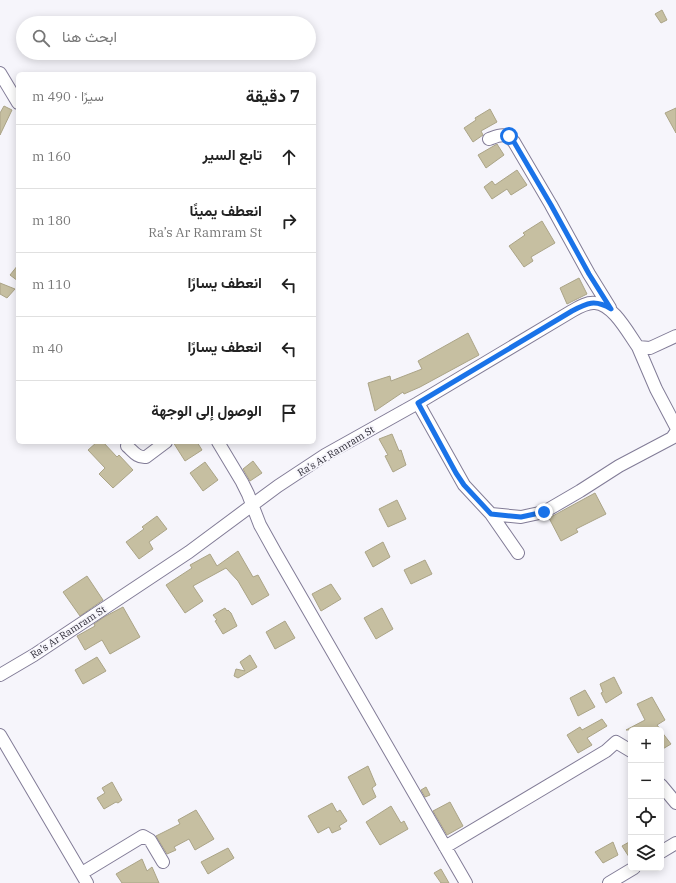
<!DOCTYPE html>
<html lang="ar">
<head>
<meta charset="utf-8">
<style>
  body { margin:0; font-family:"IBM Plex Serif",Vazirmatn,serif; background:#f6f6f6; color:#222; direction:rtl }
  .controls { position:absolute; right:12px; bottom:12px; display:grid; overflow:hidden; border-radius:6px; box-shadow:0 2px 10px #0003 }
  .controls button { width:36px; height:36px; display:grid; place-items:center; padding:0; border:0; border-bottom:1px solid #e0e0e0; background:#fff; color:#222; font:20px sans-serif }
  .stop { position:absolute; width:12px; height:12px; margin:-9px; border:3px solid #1a73e8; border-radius:50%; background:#fff }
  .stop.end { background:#1a73e8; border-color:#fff; box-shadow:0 1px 4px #0008 }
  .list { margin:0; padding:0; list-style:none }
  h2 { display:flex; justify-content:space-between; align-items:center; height:52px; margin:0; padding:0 16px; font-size:17px }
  h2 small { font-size:13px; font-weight:400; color:#767676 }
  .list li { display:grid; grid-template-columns:26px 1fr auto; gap:12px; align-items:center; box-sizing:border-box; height:64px; padding:0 16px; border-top:1px solid #e0e0e0 }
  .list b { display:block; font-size:15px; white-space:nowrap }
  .list p { margin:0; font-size:13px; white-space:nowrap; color:#767676 }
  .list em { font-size:13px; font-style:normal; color:#767676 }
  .icon { flex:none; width:22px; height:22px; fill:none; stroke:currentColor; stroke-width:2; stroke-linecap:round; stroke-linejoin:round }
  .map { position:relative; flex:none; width:676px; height:883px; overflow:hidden; direction:ltr }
  .search { position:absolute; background:#fff; box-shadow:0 2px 10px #0003; left:16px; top:16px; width:300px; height:44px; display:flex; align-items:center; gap:10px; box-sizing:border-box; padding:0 14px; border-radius:22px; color:#767676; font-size:15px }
  .panel { position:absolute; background:#fff; box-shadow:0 2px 10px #0003; left:16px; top:72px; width:300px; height:372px; border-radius:6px; direction:rtl }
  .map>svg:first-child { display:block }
</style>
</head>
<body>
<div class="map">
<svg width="676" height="883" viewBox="0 0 676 883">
  <rect width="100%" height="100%" fill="#f6f5fb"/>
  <path fill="#c6bfa1" stroke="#aba487" d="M 662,10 L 667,20 L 661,23 L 655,14 Z
    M 4,106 L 12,110 L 0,135 L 0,113 Z
    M 676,108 L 676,133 L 665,113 Z
    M 490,109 L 497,122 L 481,131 L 483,135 L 473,142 L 464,128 L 476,120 L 475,118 Z
    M 497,144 L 504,155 L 486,168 L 478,155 Z
    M 517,170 L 527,185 L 511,195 L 507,189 L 492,199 L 484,187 L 492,181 L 495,185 Z
    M 542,221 L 555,243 L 531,257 L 533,261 L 524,267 L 509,246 L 525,235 L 523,233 Z
    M 18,265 L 18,281 L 10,275 Z
    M 579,278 L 587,294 L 567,304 L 560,288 Z
    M 0,283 L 15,289 L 7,298 L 0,294 Z
    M 468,333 L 479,355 L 420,387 L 404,394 L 403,392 L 375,411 L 368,383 L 390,376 L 391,381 L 422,369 L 418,361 Z
    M 392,434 L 399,451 L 401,450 L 406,465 L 393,472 L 385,456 L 388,455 L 379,439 Z
    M 97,442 L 103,442 L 117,457 L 119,455 L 133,470 L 113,488 L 99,474 L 105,468 L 88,450 Z
    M 173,442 L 197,442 L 202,450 L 185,461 Z
    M 253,461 L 262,473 L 250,481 L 243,469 Z
    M 205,462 L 218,480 L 203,491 L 190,473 Z
    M 595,493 L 606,514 L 576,529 L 578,532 L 561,541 L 549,518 Z
    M 397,500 L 406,519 L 388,527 L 379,509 Z
    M 157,516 L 167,529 L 149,542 L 153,549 L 139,559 L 126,542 L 144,529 L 142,527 Z
    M 383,542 L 390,557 L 373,567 L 365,552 Z
    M 238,551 L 253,577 L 258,575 L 269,595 L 252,605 L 238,581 L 226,568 L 193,586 L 203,601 L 185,613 L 166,585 L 192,568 L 190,565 L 210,554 L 217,566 Z
    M 425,560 L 432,574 L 411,584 L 404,570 Z
    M 87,576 L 103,600 L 80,616 L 63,592 Z
    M 331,584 L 341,599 L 321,611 L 312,594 Z
    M 123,607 L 140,637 L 110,654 L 102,640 L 85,650 L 77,636 L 95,626 L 94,624 L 104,617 Z
    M 225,608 L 227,611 L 228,610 L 231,613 L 237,626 L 223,634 L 215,621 L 217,620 L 213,615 Z
    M 382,608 L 393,629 L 376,639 L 364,618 Z
    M 285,621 L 295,638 L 275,649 L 266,632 Z
    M 250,655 L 257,667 L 238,678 L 234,676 L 236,669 L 245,671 L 240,662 Z
    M 97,657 L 106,671 L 83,684 L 75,670 Z
    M 614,677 L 622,693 L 606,703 L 601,693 L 603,692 L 600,684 Z
    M 585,690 L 595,707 L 578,716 L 570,698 Z
    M 652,697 L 665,720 L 657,725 L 661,730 L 626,730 L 645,720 L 637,704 Z
    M 602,719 L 607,726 L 587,738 L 592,745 L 578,753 L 567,735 L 580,727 L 582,730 Z
    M 661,731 L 671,744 L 661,750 Z
    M 368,766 L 376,785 L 372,788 L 376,797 L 363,805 L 348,777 Z
    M 112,782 L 122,800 L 118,803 L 116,802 L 104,809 L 97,798 L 105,793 L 102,788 Z
    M 426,787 L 430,795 L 425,797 L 421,790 Z
    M 450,802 L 463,826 L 447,835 L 433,811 Z
    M 332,803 L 337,812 L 340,810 L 347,821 L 339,826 L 341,829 L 332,833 L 329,827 L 318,833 L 308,816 Z
    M 391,806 L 401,823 L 404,821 L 408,829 L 380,845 L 366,822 Z
    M 196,810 L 214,839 L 195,850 L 189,839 L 174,847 L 176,850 L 167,854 L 156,836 L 180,824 L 178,820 Z
    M 631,841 L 631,860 L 622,846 Z
    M 613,842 L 618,855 L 603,863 L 595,852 Z
    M 228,848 L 234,858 L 208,874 L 201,862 Z
    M 142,859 L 147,871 L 152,867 L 159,883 L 122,883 L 116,874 Z
    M 441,869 L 449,883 L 441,883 L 434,873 Z"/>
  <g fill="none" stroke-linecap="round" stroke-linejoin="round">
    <defs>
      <path id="minor" d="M 0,73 L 18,103
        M 489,139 C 500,135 505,132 514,142 L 551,205 L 589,274 L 610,308
        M 638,347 L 656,389 L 676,427
        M 418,403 L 464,485 L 491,514 L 518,553
        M 218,442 L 242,482 L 248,494 L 260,525 L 275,552 L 466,883
        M 127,446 C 133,451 137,458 146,457 L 166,442
        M 491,514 L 521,517 L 544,512 L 580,491 L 619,466 L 672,438 L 676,432
        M 0,675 L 34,655 L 189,552 L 278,486 L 325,455 L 418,403 L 572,311 C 579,307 587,302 595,303 C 613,304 628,333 638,347 L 650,348 L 676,336
        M 0,735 L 87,883
        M 661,785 L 676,803
        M 445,847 L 606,751 L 616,742 L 631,751
        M 661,852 L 676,843
        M 82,873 L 143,836 L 150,840 L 163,862
        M 609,883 L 634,868"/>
    </defs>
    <use href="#minor" stroke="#827c97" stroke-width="14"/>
    <use href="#minor" stroke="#fff" stroke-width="12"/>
  </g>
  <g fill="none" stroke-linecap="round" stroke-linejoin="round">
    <path stroke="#1a73e8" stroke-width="5" d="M 509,136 L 514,142 L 551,205 L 589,274 L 611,309 C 595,299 587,303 572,311 L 418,403 L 456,473 L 464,485 L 491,514 L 521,517 L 544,512"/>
  </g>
  <g text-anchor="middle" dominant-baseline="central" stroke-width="3.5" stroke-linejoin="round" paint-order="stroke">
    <g font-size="10" fill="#2c2a35" stroke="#f6f5fb">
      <text transform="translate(336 451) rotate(-31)">Ra’s Ar Ramram St</text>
      <text transform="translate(68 632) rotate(-33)">Ra’s Ar Ramram St</text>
    </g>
  </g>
</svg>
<div class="controls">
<button>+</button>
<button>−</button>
<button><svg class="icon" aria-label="locate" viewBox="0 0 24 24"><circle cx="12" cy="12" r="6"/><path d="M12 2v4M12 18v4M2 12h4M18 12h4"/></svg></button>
<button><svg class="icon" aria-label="layers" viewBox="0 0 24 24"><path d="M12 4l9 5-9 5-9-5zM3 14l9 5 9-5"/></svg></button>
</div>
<div class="stop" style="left:509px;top:136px"></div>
<div class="stop end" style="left:544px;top:512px"></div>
<div class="search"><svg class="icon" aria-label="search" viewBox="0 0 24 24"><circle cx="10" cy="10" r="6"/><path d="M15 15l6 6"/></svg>ابحث هنا</div>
<section class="panel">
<h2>7 دقيقة<small>سيرًا · 490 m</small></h2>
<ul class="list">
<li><svg class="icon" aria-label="ahead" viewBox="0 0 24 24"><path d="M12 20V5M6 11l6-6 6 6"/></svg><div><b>تابع السير</b></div><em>160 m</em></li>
<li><svg class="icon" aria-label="right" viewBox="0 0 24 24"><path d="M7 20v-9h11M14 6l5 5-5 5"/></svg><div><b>انعطف يمينًا</b><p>Ra’s Ar Ramram St</p></div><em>180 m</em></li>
<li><svg class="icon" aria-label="left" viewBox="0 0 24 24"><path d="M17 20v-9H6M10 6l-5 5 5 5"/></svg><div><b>انعطف يسارًا</b></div><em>110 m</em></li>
<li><svg class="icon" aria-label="left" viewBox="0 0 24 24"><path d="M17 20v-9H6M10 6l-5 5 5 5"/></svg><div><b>انعطف يسارًا</b></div><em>40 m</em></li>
<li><svg class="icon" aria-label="arrive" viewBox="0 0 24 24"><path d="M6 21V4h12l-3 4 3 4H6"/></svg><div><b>الوصول إلى الوجهة</b></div></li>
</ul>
</section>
</div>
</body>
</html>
